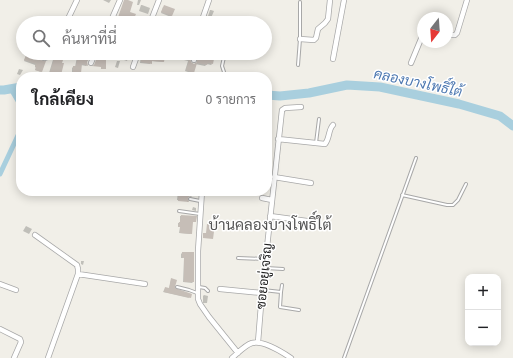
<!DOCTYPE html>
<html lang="th">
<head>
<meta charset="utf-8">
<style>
  body { margin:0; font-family:"Fira Sans",Sarabun,sans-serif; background:#f6f6f6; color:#202124 }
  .controls { position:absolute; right:12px; bottom:12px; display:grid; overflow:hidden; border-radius:8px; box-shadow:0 2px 10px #0003 }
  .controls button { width:36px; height:36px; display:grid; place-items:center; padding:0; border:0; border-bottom:1px solid #e0e0e0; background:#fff; color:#202124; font:20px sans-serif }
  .compass { position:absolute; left:417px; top:12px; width:36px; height:36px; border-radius:50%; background:#fff; box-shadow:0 2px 10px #0003; rotate:197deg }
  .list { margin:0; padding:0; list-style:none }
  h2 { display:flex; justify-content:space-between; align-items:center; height:52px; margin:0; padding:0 16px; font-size:17px }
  h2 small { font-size:13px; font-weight:400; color:#757577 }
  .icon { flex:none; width:22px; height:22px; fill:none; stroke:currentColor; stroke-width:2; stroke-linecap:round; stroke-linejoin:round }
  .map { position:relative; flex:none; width:513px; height:358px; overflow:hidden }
  .search { position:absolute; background:#fff; box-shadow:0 2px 10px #0003; left:16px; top:16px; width:256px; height:44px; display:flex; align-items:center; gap:10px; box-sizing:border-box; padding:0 14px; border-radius:22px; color:#757577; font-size:15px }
  .panel { position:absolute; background:#fff; box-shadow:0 2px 10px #0003; left:16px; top:72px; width:256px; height:124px; border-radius:16px }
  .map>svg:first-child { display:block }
</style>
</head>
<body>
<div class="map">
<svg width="513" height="358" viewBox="0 0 513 358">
  <rect width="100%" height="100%" fill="#f1efe8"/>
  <path fill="#0003" d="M 103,0 L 111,0 L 109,3 Z
    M 138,0 L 141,0 L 139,5 L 137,5 Z
    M 141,5 L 142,5 L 150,8 L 148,14 L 139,11 Z
    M 163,7 L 172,16 L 171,17 L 161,13 Z
    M 210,10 L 211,10 L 214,11 L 211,18 L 208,16 Z
    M 27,53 L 32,53 L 41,72 L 35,70 L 36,68 L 35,67 L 35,65 L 24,61 Z
    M 55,53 L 75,53 L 73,57 L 64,54 L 61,63 L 60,75 L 59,76 L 49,73 Z
    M 104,53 L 130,53 L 127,61 L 124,60 Z
    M 197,53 L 204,53 L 212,64 L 211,65 L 207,64 L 205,66 L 195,64 L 197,63 Z
    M 78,55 L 86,62 L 87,65 L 86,66 L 81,65 L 80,72 L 79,74 L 72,73 L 72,68 L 73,67 L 75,67 L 77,57 Z
    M 141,55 L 142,55 L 164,61 L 163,62 L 151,61 L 150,64 L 140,63 Z
    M 186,55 L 189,56 L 193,72 L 191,73 L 185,71 L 188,61 L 184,60 Z
    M 117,61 L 120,61 L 118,68 L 115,67 Z
    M 19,69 L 23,70 L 20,75 L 17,74 Z
    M 227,74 L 236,77 L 226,77 Z
    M 178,191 L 193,191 L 192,196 L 191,197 L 188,196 L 187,197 L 188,202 L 187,202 L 187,201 L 177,200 Z
    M 193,207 L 196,208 L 196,211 L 192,210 Z
    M 180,216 L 181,216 L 195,222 L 192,222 L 191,233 L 190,234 L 179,233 L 180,227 L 178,227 L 178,223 L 180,223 Z
    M 26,226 L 32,229 L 29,234 L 23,231 Z
    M 182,253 L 193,282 L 192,283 L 183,282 L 184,258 L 181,258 L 181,254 Z
    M 81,261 L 84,261 L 83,265 L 81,264 Z
    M 171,280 L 174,289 L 190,298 L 189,298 L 163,292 L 165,288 L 169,289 Z
    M 204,295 L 208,296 L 207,303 L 203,303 L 203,296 Z"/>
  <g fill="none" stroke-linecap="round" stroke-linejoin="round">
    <path stroke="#a9cfde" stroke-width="5" d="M 11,89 L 21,106
      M 0,174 L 21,129"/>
    <path stroke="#a9cfde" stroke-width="9" d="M 0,90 L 4,90 L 21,87
      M 267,95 L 280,96 L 309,93 L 347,85 L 380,87 L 459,104 L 500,116 L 513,126"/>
  </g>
  <path fill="#c6beb7" d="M 124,0 L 128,0 L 133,2 L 130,12 L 136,14 L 132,23 L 116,23 Z
    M 164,5 L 175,9 L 172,16 L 161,12 Z
    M 27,53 L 34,53 L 34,55 L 37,57 L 40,60 L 46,61 L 42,72 L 35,70 L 36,67 L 35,66 L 36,64 L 24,60 Z
    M 56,53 L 65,54 L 62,63 L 64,63 L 61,75 L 50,72 Z
    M 109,53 L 131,53 L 129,60 L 126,59 L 126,60 Z
    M 142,53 L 165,56 L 164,62 L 152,61 L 152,64 L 141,62 Z
    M 198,53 L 209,53 L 215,54 L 213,64 L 208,63 L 207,65 L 197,63 L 194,73 L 186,70 L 189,60 L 185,59 L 186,54 L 190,55 L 191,62 L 194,64 L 197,62 Z
    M 78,54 L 90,57 L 87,62 L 88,66 L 82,64 L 81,73 L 73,72 L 73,66 L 76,66 Z
    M 96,60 L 106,60 L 106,69 L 101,69 L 101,67 L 92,66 L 94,65 Z
    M 179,191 L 194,191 L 193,196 L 190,196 L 188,198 L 189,202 L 178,201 Z
    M 181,215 L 197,216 L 196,222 L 193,222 L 192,234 L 180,233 L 180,227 L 178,227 L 179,222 L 180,222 Z
    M 207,224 L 215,224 L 213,239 L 203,238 L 203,233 L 206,233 Z
    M 182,252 L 194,252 L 194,282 L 184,282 L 184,258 L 182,257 Z
    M 171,278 L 177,280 L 175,287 L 175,288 L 192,294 L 191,298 L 164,292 L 165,287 L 169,288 Z"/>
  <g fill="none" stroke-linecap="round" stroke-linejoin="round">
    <defs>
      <path id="service" d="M 203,20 L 214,23
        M 84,23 C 90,19 98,22 105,23
        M 298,65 L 300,39 L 300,2
        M 224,72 L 222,66 L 225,53
        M 316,143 L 319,119
        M 402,195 L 447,205 L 453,205 L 458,200 L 466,184
        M 190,199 L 200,201
        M 179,211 L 200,214
        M 238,258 L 265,259
        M 266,268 L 283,269
        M 177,287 L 189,290 L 197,293
        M 199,287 L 205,288 L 208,291
        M 263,290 L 281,292 L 280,307 L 299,310
        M 281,292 L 282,285
        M 344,358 L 416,158"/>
      <path id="minor" d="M 66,23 L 77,0
        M 110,23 L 120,0
        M 150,23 L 159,0
        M 201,23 L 209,0
        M 447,34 L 452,35 L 455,35 L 457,33 L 467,0
        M 300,39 L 314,40 L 316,38 L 318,29 L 325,23 L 328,19 L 330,0
        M 39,53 C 43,61 47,58 52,53
        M 194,53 L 194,60
        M 333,59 L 344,0
        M 91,63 L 95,53
        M 411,63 L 423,34
        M 133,67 L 138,53
        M 278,139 L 325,144 C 330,138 328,130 333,125
        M 274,177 L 311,183
        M 202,191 L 198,251 L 198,299 L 200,304 L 209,317 L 238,353
        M 262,198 L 272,200
        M 270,216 L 307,221
        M 35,235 L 77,265 L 78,269 L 78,274 L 48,358
        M 78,274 L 145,284
        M 0,284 L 16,290
        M 220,289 L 262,293
        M 0,329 L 20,339 L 21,342 L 14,358
        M 258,342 L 262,293 L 282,110 L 285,108 L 301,107
        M 232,358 C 238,353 245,345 252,343 C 263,340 282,352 291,358"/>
    </defs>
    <use href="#service" stroke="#a8a8a8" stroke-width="4"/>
    <use href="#minor" stroke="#a8a8a8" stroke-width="6"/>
    <use href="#service" stroke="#fff" stroke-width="2"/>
    <use href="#minor" stroke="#fff" stroke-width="4.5"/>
  </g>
  <g text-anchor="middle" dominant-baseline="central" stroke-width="3" stroke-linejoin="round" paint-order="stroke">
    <g font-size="13" fill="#212121" stroke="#fff">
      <text transform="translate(264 276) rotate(-84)">ซอยอยู่เจริญ</text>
    </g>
    <g font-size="14" font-style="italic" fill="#4d78b1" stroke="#fff">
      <text transform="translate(418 83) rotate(12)">คลองบางโพธิ์ใต้</text>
    </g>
    <g font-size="15" fill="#545454" stroke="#fff">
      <text x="270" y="225">บ้านคลองบางโพธิ์ใต้</text>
    </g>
  </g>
</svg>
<div class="controls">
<button>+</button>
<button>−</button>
</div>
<svg class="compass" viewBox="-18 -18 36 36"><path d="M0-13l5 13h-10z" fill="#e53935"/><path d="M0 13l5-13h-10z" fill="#757577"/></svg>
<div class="search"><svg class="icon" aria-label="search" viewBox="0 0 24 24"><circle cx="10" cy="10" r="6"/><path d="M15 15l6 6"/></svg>ค้นหาที่นี่</div>
<section class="panel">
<h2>ใกล้เคียง<small>0 รายการ</small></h2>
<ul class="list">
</ul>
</section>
</div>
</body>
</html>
